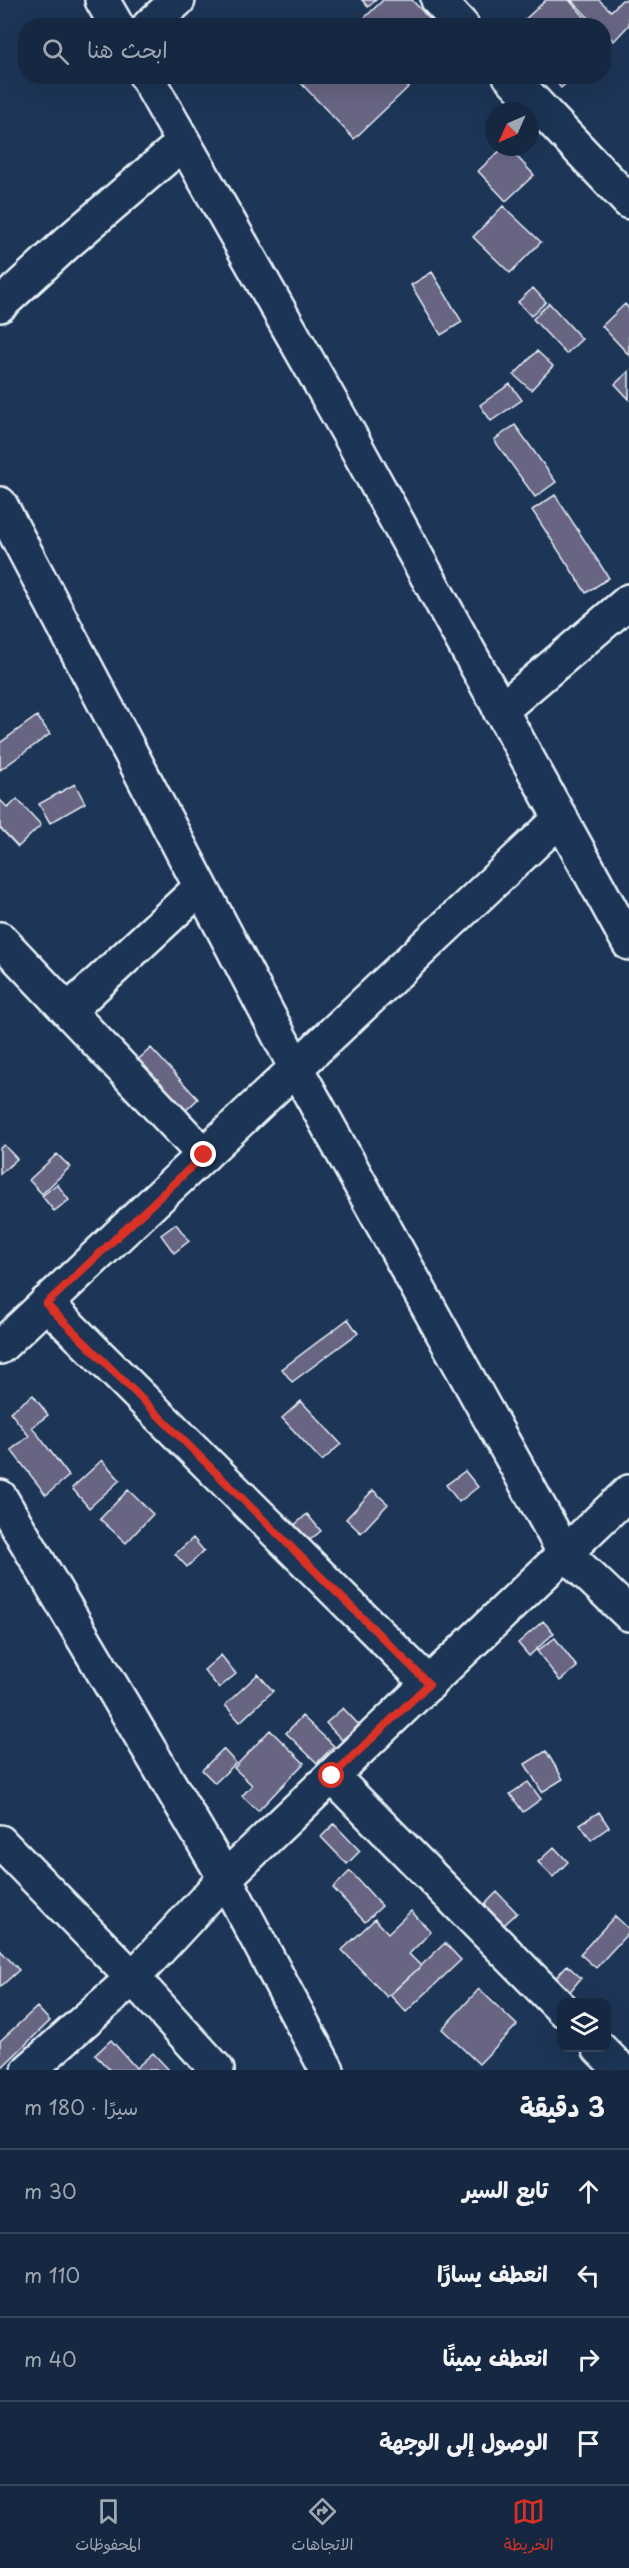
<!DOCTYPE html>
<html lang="ar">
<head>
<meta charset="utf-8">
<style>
  body { margin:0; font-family:"Playpen Sans","Playpen Sans Arabic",sans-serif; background:#23344c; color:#f1f3f6; direction:rtl }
  .controls { position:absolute; right:18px; bottom:18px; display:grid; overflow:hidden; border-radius:12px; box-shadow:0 6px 24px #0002 }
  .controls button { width:54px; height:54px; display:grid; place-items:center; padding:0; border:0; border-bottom:2px solid #35445a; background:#162841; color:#f1f3f6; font:30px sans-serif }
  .compass { position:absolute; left:485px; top:102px; width:54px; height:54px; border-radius:50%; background:#162841; box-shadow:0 6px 24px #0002; rotate:225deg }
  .stop { position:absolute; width:18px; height:18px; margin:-14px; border:4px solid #d93025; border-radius:50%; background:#fff }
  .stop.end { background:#d93025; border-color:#fff; box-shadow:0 2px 6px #0008 }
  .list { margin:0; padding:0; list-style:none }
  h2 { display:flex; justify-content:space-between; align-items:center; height:78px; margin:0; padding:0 24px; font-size:26px }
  h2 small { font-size:20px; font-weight:400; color:#9ea6b1 }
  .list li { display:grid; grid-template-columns:39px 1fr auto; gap:18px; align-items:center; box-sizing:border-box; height:84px; padding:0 24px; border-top:2px solid #35445a }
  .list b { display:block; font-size:22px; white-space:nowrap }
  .list em { font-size:20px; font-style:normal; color:#9ea6b1 }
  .icon { flex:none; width:33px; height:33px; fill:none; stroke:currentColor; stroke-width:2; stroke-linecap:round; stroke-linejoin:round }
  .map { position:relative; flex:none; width:629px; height:2070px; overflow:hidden; direction:ltr }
  .search { position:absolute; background:#162841; box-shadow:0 6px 24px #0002; left:18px; right:18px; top:18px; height:66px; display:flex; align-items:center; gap:15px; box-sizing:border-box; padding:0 21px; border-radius:24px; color:#9ea6b1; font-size:22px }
  .sheet { height:414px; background:#162841 }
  nav { display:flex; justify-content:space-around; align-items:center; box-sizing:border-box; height:84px; border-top:2px solid #35445a; background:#162841; font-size:16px; color:#9ea6b1 }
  nav a { display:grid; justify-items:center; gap:3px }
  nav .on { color:#d93025 }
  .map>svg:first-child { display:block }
</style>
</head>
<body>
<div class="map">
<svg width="629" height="2070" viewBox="0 0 629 2070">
  <rect width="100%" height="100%" fill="#1d3557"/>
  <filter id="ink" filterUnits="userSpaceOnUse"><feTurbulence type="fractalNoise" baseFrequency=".0167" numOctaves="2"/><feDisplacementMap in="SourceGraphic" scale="12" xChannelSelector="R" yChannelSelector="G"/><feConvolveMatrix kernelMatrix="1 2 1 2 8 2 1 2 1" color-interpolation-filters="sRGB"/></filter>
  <g filter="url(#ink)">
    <path fill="#686583" stroke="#e8f1f8" stroke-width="1.5" d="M 362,0 L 376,0 L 368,7 Z
      M 383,0 L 412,0 L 436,26 L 356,26 Z
      M 546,0 L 569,0 L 593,26 L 518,26 Z
      M 571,0 L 599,0 L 611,11 L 622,0 L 629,0 L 629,25 L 614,41 L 604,32 L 604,26 L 597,26 Z
      M 302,76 L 420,76 L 354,139 L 298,80 Z
      M 551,76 L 574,76 L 561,88 Z
      M 504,147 L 508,147 L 534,175 L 506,201 L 478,171 Z
      M 503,206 L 541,242 L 510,273 L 473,237 Z
      M 432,272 L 462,322 L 441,335 L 411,285 Z
      M 533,288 L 546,302 L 531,316 L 518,302 Z
      M 549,303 L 582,339 L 566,354 L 533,319 Z
      M 625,304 L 629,309 L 629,355 L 602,326 Z
      M 537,351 L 553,366 L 531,390 L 514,375 Z
      M 629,371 L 629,399 L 615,384 Z
      M 510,384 L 522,400 L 491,421 L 480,405 Z
      M 515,425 L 556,482 L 535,497 L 494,440 Z
      M 555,495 L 609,578 L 586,593 L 532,510 Z
      M 37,716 L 50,734 L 0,770 L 0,743 Z
      M 75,784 L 85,803 L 50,823 L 39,804 Z
      M 17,799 L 41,825 L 18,847 L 0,828 L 0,800 L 8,808 Z
      M 151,1048 L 198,1099 L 181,1115 L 134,1063 Z
      M 4,1145 L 17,1159 L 0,1174 L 0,1148 Z
      M 57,1154 L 70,1167 L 42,1194 L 29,1180 Z
      M 57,1184 L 69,1200 L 54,1211 L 42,1196 Z
      M 176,1224 L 189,1241 L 174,1253 L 161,1235 Z
      M 348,1319 L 358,1333 L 292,1382 L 282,1369 Z
      M 33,1395 L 48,1415 L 32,1427 L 69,1476 L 46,1495 L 11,1450 L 29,1436 L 10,1412 Z
      M 301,1401 L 341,1444 L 322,1461 L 282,1418 Z
      M 102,1460 L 120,1480 L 89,1508 L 72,1488 Z
      M 465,1471 L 478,1487 L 459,1502 L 446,1485 Z
      M 128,1490 L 153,1514 L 126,1543 L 100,1519 Z
      M 373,1490 L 388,1504 L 361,1533 L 346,1519 Z
      M 307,1514 L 321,1531 L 305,1544 L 291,1528 Z
      M 193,1538 L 204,1551 L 187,1567 L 175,1554 Z
      M 543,1621 L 554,1633 L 529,1656 L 518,1643 Z
      M 555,1638 L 577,1667 L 560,1681 L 537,1651 Z
      M 221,1655 L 236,1674 L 219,1688 L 204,1670 Z
      M 258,1674 L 273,1691 L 240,1722 L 225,1705 Z
      M 343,1708 L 359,1725 L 342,1740 L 326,1723 Z
      M 302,1716 L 334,1746 L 317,1763 L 286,1733 Z
      M 270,1730 L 304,1763 L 258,1811 L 242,1796 L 252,1785 L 234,1768 Z
      M 223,1749 L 236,1763 L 215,1783 L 202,1770 Z
      M 546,1751 L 563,1779 L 542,1792 L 525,1764 Z
      M 528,1782 L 541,1799 L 523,1812 L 510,1794 Z
      M 599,1812 L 609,1827 L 591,1840 L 580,1824 Z
      M 334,1824 L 360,1851 L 347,1864 L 321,1837 Z
      M 554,1847 L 568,1862 L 553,1877 L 538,1862 Z
      M 350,1871 L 382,1906 L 365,1922 L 333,1888 Z
      M 497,1892 L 517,1913 L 503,1926 L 483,1906 Z
      M 411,1911 L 431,1932 L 409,1954 L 421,1966 L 387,1997 L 342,1950 L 375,1919 L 388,1933 Z
      M 615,1916 L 629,1929 L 629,1932 L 596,1968 L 580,1954 Z
      M 445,1943 L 461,1960 L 406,2012 L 390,1995 Z
      M 0,1950 L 19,1970 L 0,1987 Z
      M 567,1965 L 581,1978 L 568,1994 L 553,1981 Z
      M 479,1989 L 517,2025 L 479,2064 L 442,2029 Z
      M 37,2007 L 50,2021 L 0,2069 L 0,2041 Z
      M 111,2040 L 136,2068 L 153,2053 L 169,2070 L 110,2070 L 95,2055 Z"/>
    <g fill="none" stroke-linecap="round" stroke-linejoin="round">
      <defs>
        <path id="street" d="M 438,0 L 462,26
          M 149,26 L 178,0
          M 510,76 L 629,202
          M 0,305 L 67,243 L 183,143
          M 0,504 L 296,1068 L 564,1552 L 629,1614
          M 500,711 L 629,601
          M 0,939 L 204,1155
          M 68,1011 L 201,887
          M 46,1303 L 429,1684
          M 0,1347 L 561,818
          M 0,1497 L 225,1878 L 327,2070
          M 332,1776 L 562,2009
          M 0,1842 L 133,1978 L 217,2070
          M 599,2048 L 621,2070
          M 29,2070 L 133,1978 L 225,1878 L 629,1492"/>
        <path id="highway" d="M 102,0 L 117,26
          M 146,76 L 349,434 L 629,943"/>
      </defs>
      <use href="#street" stroke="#e8f1f8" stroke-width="38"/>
      <use href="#highway" stroke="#e8f1f8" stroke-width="38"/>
      <use href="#street" stroke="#1d3557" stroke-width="33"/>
      <use href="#highway" stroke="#1d3557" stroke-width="33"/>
    </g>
  </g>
  <g fill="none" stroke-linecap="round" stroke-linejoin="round" filter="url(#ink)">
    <path stroke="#d93025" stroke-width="8" d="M 204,1155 L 46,1304 L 429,1684 L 332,1776"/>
  </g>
</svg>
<div class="controls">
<button><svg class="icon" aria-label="layers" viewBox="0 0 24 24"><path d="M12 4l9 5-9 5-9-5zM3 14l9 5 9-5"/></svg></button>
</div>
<svg class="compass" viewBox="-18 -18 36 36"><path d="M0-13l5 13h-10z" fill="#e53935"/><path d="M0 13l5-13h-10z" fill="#9ea6b1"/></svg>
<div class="stop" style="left:332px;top:1776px"></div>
<div class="stop end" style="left:204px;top:1155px"></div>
<div class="search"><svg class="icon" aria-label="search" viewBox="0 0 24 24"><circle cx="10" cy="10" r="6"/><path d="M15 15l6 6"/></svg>ابحث هنا</div>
</div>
<section class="sheet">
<h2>3 دقيقة<small>سيرًا · 180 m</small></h2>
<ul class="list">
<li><svg class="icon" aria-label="ahead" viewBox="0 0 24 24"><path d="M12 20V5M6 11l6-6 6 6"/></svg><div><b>تابع السير</b></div><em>30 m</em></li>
<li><svg class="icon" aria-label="left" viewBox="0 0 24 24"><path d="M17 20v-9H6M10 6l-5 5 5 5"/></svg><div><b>انعطف يسارًا</b></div><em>110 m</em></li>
<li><svg class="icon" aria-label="right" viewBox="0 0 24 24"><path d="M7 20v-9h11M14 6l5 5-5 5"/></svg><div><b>انعطف يمينًا</b></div><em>40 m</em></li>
<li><svg class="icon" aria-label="arrive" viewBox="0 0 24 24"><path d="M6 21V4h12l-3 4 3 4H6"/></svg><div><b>الوصول إلى الوجهة</b></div></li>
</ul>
</section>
<nav>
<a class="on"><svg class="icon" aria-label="map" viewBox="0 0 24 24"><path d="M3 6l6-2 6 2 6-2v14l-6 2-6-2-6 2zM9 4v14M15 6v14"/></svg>الخريطة</a>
<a><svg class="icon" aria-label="directions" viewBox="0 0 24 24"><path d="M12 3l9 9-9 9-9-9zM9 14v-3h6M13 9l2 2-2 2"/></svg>الاتجاهات</a>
<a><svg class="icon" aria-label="saved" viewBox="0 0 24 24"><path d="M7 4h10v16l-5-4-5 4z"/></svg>المحفوظات</a>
</nav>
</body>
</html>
